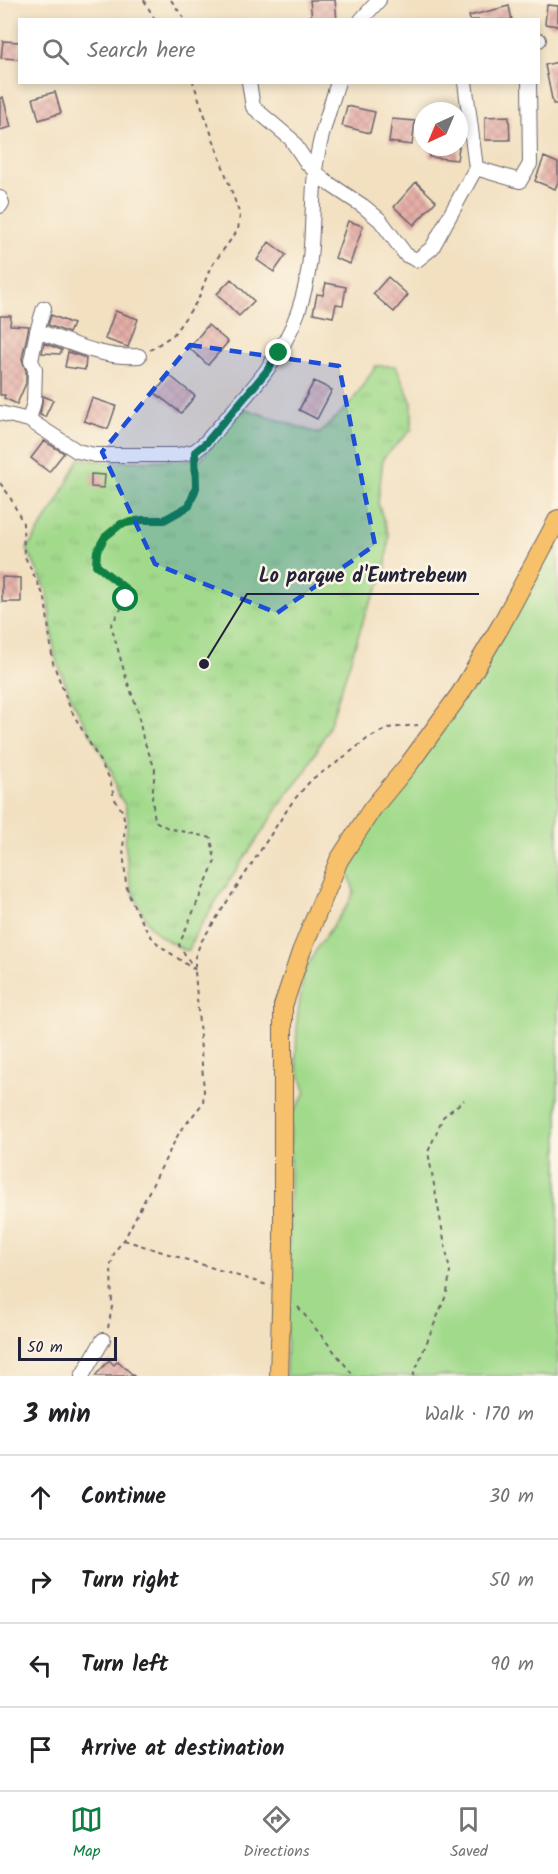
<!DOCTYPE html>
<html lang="en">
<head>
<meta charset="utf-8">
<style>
  body { margin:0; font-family:Kalam,sans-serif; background:#f2f2f2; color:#202124 }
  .compass { position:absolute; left:414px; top:102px; width:54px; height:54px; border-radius:50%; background:#fff; box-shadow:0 3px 9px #0003; rotate:224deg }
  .scale { position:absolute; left:18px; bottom:15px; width:99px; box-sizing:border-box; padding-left:6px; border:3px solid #22223b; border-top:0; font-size:16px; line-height:21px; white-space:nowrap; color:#22223b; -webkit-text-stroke:4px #fcf5e5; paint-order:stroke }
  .stop { position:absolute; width:18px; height:18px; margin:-14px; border:4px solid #0b8043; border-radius:50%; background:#fff }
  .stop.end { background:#0b8043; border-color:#fff; box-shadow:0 2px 6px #0008 }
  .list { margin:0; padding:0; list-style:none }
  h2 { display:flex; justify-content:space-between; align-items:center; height:78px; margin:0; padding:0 24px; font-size:26px }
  h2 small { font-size:20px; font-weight:400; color:#757577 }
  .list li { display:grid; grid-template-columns:39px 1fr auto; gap:18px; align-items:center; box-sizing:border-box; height:84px; padding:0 24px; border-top:2px solid #e0e0e0 }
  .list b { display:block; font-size:22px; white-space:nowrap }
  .list em { font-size:20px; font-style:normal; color:#757577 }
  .icon { flex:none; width:33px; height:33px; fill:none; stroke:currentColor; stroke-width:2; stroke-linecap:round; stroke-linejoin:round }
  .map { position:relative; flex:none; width:558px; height:1376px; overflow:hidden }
  .search { position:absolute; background:#fff; box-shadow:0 3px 9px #0003; left:18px; right:18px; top:18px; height:66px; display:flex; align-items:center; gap:15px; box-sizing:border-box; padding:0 21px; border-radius:0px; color:#757577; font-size:22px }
  .sheet { height:414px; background:#fff }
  nav { display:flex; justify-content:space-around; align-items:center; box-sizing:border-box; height:84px; border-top:2px solid #e0e0e0; background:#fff; font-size:16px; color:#757577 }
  nav a { display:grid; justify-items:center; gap:3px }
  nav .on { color:#0b8043 }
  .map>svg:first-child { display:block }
</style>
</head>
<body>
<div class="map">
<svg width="558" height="1376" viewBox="0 0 558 1376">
  <defs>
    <pattern id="park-tufts" width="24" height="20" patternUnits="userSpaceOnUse" patternTransform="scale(1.5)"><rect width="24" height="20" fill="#a2da8c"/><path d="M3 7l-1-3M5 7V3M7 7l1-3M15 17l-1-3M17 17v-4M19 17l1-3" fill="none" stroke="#8bbb7a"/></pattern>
    <pattern id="building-cross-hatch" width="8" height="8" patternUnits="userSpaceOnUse" patternTransform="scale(1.5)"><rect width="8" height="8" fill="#e5afa7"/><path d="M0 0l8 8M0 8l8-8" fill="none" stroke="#c49691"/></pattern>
  </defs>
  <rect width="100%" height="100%" fill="#fcf5e5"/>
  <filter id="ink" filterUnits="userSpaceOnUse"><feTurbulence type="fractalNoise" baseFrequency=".0167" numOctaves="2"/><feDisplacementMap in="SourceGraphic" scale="12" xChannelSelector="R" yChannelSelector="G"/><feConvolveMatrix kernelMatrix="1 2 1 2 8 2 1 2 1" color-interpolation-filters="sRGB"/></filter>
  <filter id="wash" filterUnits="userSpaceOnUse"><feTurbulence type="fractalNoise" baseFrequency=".008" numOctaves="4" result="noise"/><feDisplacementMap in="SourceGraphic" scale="24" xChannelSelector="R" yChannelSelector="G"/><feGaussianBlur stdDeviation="1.35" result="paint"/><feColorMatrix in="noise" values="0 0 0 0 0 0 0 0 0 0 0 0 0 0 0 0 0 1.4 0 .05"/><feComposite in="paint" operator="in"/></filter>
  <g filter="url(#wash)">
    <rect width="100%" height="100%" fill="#f2e0c1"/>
    <path fill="#a2da8c" stroke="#627e64" stroke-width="1.5" d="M 558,528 L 558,1376 L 286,1376 L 291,1115 L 306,1093 L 296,1063 L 297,1020 L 304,972 L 319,945 L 347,906 L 354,892 L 350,877 L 341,872 Z"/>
    <path fill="url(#park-tufts)" stroke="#627e64" stroke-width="1.5" d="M 376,366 L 396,366 L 412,403 L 412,429 L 383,458 L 378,503 L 389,536 L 385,574 L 366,612 L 329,727 L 306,771 L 288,793 L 216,901 L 195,935 L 189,950 L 183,950 L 160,936 L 149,925 L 133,893 L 129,879 L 125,842 L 128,819 L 125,805 L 116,791 L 112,772 L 73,702 L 55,657 L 47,591 L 27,549 L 58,501 L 79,459 L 110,462 L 201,459 L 243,408 L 319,434 L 351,403 Z"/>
    <g id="blocks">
      <path fill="url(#building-cross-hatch)" d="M 310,0 L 335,0 L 337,20 L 312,20 Z
        M 547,5 L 558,6 L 558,26 L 545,24 Z
        M 509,6 L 512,20 L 470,20 L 469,16 Z
        M 3,41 L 20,42 L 19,59 L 1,58 Z
        M 558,62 L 558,104 L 553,104 L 545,65 Z
        M 55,92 L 61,113 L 39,120 L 33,98 Z
        M 3,97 L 11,127 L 0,130 L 0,98 Z
        M 347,106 L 375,112 L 370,133 L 342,126 Z
        M 509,116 L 510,140 L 485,140 L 485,117 Z
        M 392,119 L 415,121 L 412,145 L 389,142 Z
        M 430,147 L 459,147 L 457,160 L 429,157 Z
        M 544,157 L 558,163 L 558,182 L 555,189 L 535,181 Z
        M 416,182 L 436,201 L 414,225 L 394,207 Z
        M 348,221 L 363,226 L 350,264 L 335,258 Z
        M 269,242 L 286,255 L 274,272 L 257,260 Z
        M 388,277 L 408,295 L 394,312 L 373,294 Z
        M 231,279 L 254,301 L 239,316 L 217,294 Z
        M 326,283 L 346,287 L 343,305 L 336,304 L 333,317 L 313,313 L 317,294 L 323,295 Z
        M 115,311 L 138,319 L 128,347 L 105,339 Z
        M 51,315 L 73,324 L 69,333 L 48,325 Z
        M 0,316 L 11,316 L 10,325 L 29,326 L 22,359 L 26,371 L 26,383 L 17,404 L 4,398 L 5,395 L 0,395 Z
        M 208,325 L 228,342 L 208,365 L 189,348 Z
        M 44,343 L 62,350 L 60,354 L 42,353 Z
        M 68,352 L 86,358 L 85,370 L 65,367 Z
        M 169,375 L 195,396 L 181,413 L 155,393 Z
        M 314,381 L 332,390 L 317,419 L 299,410 Z
        M 43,396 L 53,400 L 45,417 L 40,415 Z
        M 92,398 L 116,406 L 108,429 L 84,421 Z
        M 44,441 L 64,453 L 49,472 L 31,458 Z
        M 91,474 L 105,475 L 104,488 L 91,487 Z
        M 2,577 L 21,578 L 21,602 L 2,602 Z
        M 109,1360 L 114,1365 L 118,1361 L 134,1376 L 95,1376 Z"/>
    </g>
  </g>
  <g filter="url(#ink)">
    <use href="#blocks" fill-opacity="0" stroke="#6b646a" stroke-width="1.5"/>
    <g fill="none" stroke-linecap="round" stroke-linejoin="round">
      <defs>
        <path id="minor" d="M 361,20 L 379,0
          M 538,40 L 539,40
          M 249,82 L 253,107 L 291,139 L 307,163 L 325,181 L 363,206 L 380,220 L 406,255 L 417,260 L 432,248 L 476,168 L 520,181 L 530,164 L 529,82
          M 465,82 L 476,168
          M 0,198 L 2,203 L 0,206
          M 37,331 C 70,342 103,359 139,356
          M 0,413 L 29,420 L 77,451 L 95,455 L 178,455 L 195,451 L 205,443 C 240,402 280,364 298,312 C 316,261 310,223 315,172 C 318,142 329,111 338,82
          M 29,420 L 34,402 L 35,369 L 31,361 L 37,331 L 44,308
          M 82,1376 L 103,1340"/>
        <path id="major" d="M 279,1376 L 283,1246 L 283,1006 L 301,952 L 339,860 L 372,809 L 409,764 L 460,694 L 500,627 L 558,519"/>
      </defs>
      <use href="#minor" stroke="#6b646a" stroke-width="16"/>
      <use href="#major" stroke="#6b646a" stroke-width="20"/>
      <path stroke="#6b646a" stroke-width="2" stroke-dasharray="4.5 4.5" stroke-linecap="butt" d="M 144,0 L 155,20
        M 171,0 L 185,20
        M 150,350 L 173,335 L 198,300 L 210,268 L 238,230 L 240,215 L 193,82
        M 0,483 L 9,495 L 23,523 L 24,555 L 45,598 L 53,663 L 71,710 L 110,779 L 114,798 L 123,812 L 125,825 L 123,848 L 126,885 L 131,900 L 148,933 L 159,945 L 193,969
        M 195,970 L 179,945 L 215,861 L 211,838 L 168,828 L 155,821 L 152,798 L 155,769 L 143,738 L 137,708 L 126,678 L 111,625 L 127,599 L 126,589 L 96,565 L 97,551 L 105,537 L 121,524 L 142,520 L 164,520 L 189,506 L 196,488 L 195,463
        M 124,1240 L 267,1285
        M 298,1307 L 354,1376
        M 108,1328 L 112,1307 L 111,1264 L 115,1251 L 124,1240 L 179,1133 L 203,1103 L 204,1091 L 195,971 L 195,957 L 201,942 L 275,828 L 293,801 L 312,779 L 335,764 L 367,739 L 388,728 L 418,725
        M 413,1376 L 447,1293 L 450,1272 L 428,1152 L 443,1117 L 464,1100"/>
      <use href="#minor" stroke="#fff" stroke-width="14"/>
      <use href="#major" stroke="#f6c16b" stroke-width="18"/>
    </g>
  </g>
  <g fill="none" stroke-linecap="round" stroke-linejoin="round" filter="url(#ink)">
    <path stroke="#0b8043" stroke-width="8" d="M 126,599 L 126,589 L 96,565 L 97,551 L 105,537 L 121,524 L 142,520 L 164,520 L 189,506 L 196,488 L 195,452 L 206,443 L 266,372 L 279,353"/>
  </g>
  <path fill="#1d4ed8" fill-opacity="0.2" stroke="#1d4ed8" stroke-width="4.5" stroke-dasharray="12 8" stroke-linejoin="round" d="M 190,345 L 339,366 L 375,545 L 277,613 L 155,564 L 102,452 Z"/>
  <path fill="none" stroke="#22223b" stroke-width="2" d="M204 664L247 594H479"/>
  <circle fill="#22223b" stroke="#fcf5e5" stroke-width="2" cx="204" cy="664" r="6"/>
  <g font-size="20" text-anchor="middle" font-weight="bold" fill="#22223b" stroke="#fcf5e5" stroke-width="5" stroke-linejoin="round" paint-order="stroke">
    <text x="363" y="582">Lo parque d'Euntrebeun</text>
  </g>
</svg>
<svg class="compass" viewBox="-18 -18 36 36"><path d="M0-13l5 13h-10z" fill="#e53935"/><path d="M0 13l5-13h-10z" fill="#757577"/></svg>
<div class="scale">50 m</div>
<div class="stop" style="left:126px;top:599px"></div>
<div class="stop end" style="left:279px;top:353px"></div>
<div class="search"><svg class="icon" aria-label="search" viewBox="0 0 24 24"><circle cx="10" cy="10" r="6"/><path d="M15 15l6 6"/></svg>Search here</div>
</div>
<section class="sheet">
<h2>3 min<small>Walk · 170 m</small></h2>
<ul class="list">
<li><svg class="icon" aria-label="ahead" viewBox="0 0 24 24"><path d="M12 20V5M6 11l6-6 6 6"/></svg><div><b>Continue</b></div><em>30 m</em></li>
<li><svg class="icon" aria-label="right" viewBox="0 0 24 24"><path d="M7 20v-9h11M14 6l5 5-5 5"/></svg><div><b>Turn right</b></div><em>50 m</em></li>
<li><svg class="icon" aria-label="left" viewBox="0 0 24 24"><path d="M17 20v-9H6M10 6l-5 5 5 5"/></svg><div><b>Turn left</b></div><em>90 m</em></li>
<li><svg class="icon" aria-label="arrive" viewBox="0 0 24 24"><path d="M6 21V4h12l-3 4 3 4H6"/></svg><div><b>Arrive at destination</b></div></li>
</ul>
</section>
<nav>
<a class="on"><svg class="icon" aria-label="map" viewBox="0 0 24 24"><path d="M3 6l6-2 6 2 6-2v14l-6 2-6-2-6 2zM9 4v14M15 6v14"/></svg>Map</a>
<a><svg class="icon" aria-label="directions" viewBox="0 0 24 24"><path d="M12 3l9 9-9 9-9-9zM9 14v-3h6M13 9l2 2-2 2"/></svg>Directions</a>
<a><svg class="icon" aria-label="saved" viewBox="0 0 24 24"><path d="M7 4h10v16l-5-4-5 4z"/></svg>Saved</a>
</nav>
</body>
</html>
